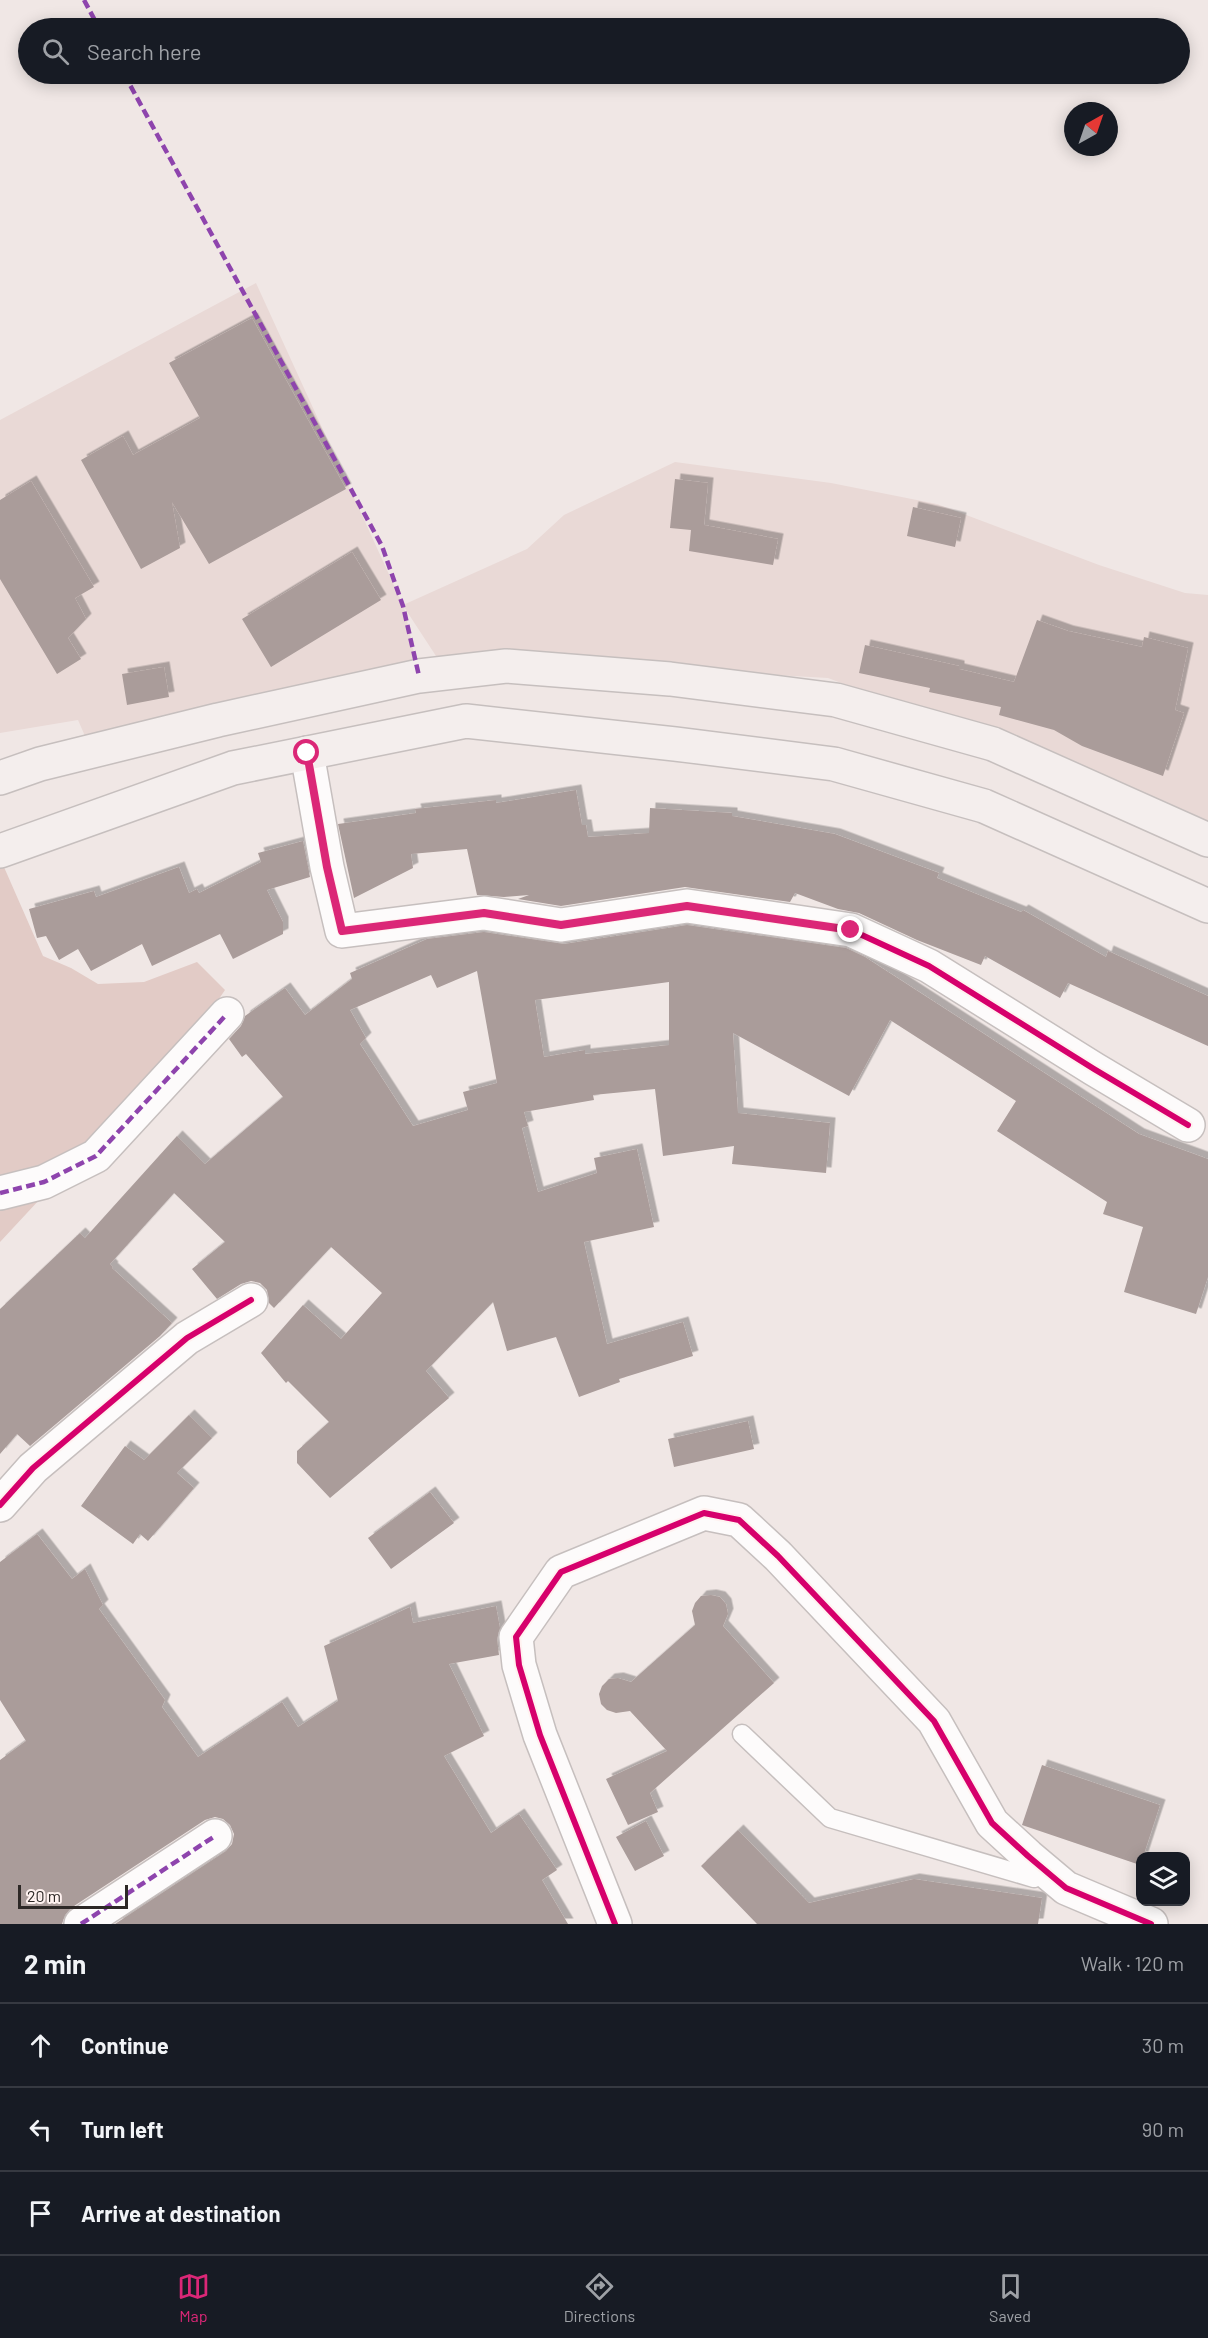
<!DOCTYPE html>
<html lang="en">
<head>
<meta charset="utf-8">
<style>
  body { margin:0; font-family:Barlow,sans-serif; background:#242831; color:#f1f3f6 }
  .controls { position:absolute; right:18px; bottom:18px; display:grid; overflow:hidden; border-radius:12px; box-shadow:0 3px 15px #0003 }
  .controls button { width:54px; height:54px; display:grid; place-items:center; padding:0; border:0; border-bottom:2px solid #363941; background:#171b24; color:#f1f3f6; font:30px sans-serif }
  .compass { position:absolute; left:1064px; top:102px; width:54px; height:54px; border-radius:50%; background:#171b24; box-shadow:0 3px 15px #0003; rotate:40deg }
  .scale { position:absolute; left:18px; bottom:15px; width:110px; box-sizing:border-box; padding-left:6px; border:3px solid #2d2826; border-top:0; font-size:16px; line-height:21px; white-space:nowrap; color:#2d2826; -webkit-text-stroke:4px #fff2f0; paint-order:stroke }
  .stop { position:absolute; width:18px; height:18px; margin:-14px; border:4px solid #db2777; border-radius:50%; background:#fff }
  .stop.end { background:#db2777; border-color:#fff; box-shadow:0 2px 6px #0008 }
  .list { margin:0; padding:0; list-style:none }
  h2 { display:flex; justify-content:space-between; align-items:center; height:78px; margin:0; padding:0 24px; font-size:26px }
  h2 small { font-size:20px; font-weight:400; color:#9ea1a6 }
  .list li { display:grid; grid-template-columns:39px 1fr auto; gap:18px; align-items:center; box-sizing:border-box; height:84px; padding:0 24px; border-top:2px solid #363941 }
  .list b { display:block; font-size:22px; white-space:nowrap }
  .list em { font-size:20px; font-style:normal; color:#9ea1a6 }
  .icon { flex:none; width:33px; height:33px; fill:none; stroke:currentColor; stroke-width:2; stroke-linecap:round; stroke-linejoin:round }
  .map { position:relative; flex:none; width:1208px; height:1924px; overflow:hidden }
  .search { position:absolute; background:#171b24; box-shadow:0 3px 15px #0003; left:18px; right:18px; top:18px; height:66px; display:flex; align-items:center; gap:15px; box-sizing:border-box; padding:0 21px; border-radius:33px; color:#9ea1a6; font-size:22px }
  .sheet { height:330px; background:#171b24 }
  nav { display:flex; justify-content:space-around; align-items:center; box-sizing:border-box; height:84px; border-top:2px solid #363941; background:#171b24; font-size:16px; color:#9ea1a6 }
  nav a { display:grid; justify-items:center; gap:3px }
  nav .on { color:#db2777 }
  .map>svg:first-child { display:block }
</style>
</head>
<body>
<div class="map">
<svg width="1208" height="1924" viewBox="0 0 1208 1924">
  <defs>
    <filter id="shadow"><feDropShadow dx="5.5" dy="-5.5" stdDeviation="0" flood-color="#0004"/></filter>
  </defs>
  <rect width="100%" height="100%" fill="#f0e7e5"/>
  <path fill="#e9d9d6" d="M 256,283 L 403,605 L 527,549 L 564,515 L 675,462 L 831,483 L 937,504 L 1099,565 L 1185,593 L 1208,595 L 1208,822 L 828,678 L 436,656 L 404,607 L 419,676 L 92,752 L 78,720 L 0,733 L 0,420 Z"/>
  <path fill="#e2cbc6" d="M 0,858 L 43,956 L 71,968 L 98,984 L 144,982 L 197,962 L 225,990 L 199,1028 L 0,1242 Z"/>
  <path fill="#aa9c9a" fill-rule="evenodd" filter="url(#shadow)" d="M 252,318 L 346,489 L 209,564 L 172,502 L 180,548 L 141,569 L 81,460 L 123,436 L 133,455 L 200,418 L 169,363 Z
    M 675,479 L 708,483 L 704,525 L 778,539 L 773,565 L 689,551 L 691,530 L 670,528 Z
    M 31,481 L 94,587 L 75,598 L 86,619 L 68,638 L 81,659 L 57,674 L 0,579 L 0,500 Z
    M 913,507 L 961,518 L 955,547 L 907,536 Z
    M 352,552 L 381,600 L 271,667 L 242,619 Z
    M 1037,620 L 1068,631 L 1142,647 L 1144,637 L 1188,648 L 1175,710 L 1184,713 L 1163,776 L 1082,746 L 1054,730 L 999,715 L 1001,707 L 929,692 L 930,688 L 859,673 L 865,645 L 959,666 L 959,669 L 1014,682 Z
    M 164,667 L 169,697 L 127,705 L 122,674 Z
    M 576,790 L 582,825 L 586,825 L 588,837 L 649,833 L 650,808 L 732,813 L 732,816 L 835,834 L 939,873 L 937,878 L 1021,912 L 1023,910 L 1106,957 L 1108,951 L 1208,996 L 1208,1046 L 1068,983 L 1060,998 L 985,956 L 981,965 L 917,940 L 859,913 L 838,909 L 795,893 L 790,902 L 685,887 L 561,906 L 518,899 L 529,895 L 504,897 L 477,895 L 467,849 L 411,854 L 413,868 L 354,898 L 338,824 L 416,813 L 415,809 L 496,800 L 496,803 Z
    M 303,841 L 310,877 L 267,890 L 283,922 L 283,934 L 233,959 L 220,934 L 152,966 L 142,944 L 91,971 L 78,949 L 59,960 L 46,936 L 37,938 L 29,909 L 94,891 L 96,897 L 179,867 L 189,893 L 197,889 L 199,893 L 261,862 L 258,853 Z
    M 687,925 L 846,948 L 865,957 L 1139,1134 L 1208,1159 L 1208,1277 L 1196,1314 L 1124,1292 L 1143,1227 L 1103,1214 L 1107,1202 L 997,1131 L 1016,1101 L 890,1020 L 849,1096 L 733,1033 L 738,1113 L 830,1123 L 826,1173 L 732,1164 L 734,1146 L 663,1156 L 655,1089 L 593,1095 L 594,1100 L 524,1112 L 528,1126 L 522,1128 L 538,1192 L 597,1173 L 594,1158 L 637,1149 L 654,1227 L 584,1242 L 607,1344 L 683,1322 L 693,1356 L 619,1379 L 620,1382 L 579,1397 L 556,1337 L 507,1351 L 493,1302 L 426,1371 L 449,1398 L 330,1498 L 297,1463 L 297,1451 L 329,1422 L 288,1381 L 286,1383 L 261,1353 L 303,1305 L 341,1339 L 382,1293 L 331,1247 L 274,1308 L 269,1303 L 267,1290 L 260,1283 L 251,1281 L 241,1284 L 217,1299 L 192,1269 L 225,1242 L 174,1193 L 110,1264 L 113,1267 L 112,1268 L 172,1323 L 160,1336 L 30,1446 L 17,1434 L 0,1454 L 0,1309 L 80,1233 L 85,1238 L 177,1136 L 205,1164 L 283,1097 L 246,1054 L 242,1057 L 229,1039 L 241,1026 L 245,1016 L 285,988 L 305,1015 L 352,979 L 350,973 L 427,939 L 484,932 L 564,944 ZM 477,971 L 497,1083 L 463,1092 L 468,1110 L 413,1126 L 360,1044 L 366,1038 L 350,1010 L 431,975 L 437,988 ZM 669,982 L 669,1045 L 585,1054 L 585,1050 L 544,1057 L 535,1000 Z
    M 189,1415 L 212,1438 L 177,1473 L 194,1488 L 148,1541 L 140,1534 L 133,1544 L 81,1506 L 125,1446 L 144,1460 Z
    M 748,1421 L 754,1449 L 674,1467 L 668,1439 Z
    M 430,1492 L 454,1523 L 391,1569 L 368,1538 Z
    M 37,1534 L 72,1579 L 85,1569 L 103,1605 L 99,1609 L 165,1700 L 162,1707 L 198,1757 L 282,1702 L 298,1727 L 338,1701 L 324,1646 L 410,1607 L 413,1623 L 496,1606 L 500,1628 L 497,1639 L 499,1655 L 449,1664 L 484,1736 L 444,1756 L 491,1833 L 519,1814 L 557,1870 L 542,1880 L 568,1924 L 115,1924 L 226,1851 L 232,1844 L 234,1834 L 230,1825 L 223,1819 L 215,1817 L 205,1820 L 71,1908 L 65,1915 L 62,1924 L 0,1924 L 0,1760 L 26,1741 L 0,1700 L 0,1562 Z
    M 711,1595 L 720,1597 L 726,1604 L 728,1614 L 723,1626 L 774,1683 L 650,1793 L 658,1812 L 628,1825 L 606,1779 L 667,1751 L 630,1711 L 616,1713 L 607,1710 L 601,1704 L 599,1694 L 602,1686 L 609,1679 L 618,1678 L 631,1682 L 695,1625 L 692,1611 L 695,1603 L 701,1596 Z
    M 1042,1765 L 1160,1805 L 1143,1857 L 1140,1857 L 1140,1865 L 1022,1825 Z
    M 646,1821 L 664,1856 L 635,1871 L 616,1837 Z
    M 738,1830 L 809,1903 L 914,1879 L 1042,1898 L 1038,1924 L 757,1924 L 701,1866 Z"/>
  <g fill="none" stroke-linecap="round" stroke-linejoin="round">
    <defs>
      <path id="service" d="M 742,1734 L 830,1818 L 1034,1878 L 1047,1872"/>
      <path id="minor" d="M 307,753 L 327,867 L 342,931 L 484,913 L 561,925 L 687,906 L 851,930 L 929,966 L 1094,1069 L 1188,1125
        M 0,1193 L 44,1182 L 96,1156 L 227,1014
        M 0,1505 L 33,1468 L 187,1338 L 251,1300
        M 81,1924 L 215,1836
        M 615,1924 L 540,1735 L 519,1665 L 516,1637 L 561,1572 L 704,1513 L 739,1520 L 778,1556 L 934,1721 L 992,1823 L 1028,1856 L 1066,1888 L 1151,1924"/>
      <path id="secondary" d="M 0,778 L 40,764 L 218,720 L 419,676 L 506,666 L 670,679 L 836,700 L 993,744 L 1208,840
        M 0,851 L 233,768 L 466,721 L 675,744 L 834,764 L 984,806 L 1208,906"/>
    </defs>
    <use href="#service" stroke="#c6bfbe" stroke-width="21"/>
    <use href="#minor" stroke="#c6bfbe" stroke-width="36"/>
    <use href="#secondary" stroke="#c6bfbe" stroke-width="36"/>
    <use href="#service" stroke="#fdfbfb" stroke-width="18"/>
    <use href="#minor" stroke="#fdfbfb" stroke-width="33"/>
    <use href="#secondary" stroke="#f4eeed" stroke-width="33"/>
    <path stroke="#8e44ad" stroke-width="4.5" stroke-dasharray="9 4.5" stroke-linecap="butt" d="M 84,0 L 99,28
      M 124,74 L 382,546 L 403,606 L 419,676
      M 0,1193 L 44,1182 L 96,1156 L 227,1014
      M 81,1924 L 215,1836"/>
    <defs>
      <path id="cycleway" d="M 307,753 L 327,867 L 342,931 L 484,913 L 561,925 L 687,906 L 851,930 L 929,966 L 1094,1069 L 1188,1125
        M 0,1505 L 33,1468 L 187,1338 L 251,1300
        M 615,1924 L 540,1735 L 519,1665 L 516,1637 L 561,1572 L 704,1513 L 739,1520 L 778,1556 L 934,1721 L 992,1823 L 1028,1856 L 1066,1888 L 1151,1924"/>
    </defs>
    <use href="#cycleway" stroke="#fff2f0" stroke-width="10"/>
    <use href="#cycleway" stroke="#d6006c" stroke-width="6"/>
  </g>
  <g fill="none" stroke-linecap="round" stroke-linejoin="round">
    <path stroke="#db2777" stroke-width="8" d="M 307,753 L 327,867 L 342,931 L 484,913 L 561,925 L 687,906 L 851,930"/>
  </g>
</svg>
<div class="controls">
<button><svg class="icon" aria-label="layers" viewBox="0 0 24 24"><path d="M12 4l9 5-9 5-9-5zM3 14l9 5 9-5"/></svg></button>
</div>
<svg class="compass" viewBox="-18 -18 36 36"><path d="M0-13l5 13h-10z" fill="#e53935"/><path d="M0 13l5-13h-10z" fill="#9ea1a6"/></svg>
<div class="scale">20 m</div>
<div class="stop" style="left:307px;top:753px"></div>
<div class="stop end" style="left:851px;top:930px"></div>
<div class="search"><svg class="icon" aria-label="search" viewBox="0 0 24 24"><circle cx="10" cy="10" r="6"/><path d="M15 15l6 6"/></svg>Search here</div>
</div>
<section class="sheet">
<h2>2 min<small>Walk · 120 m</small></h2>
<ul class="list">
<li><svg class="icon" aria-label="ahead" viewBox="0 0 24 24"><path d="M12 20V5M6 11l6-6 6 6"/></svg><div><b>Continue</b></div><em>30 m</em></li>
<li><svg class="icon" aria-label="left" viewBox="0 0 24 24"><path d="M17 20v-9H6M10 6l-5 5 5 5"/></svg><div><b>Turn left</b></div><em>90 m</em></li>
<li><svg class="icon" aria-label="arrive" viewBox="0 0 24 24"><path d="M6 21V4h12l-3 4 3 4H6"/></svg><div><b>Arrive at destination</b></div></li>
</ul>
</section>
<nav>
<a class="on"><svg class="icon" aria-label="map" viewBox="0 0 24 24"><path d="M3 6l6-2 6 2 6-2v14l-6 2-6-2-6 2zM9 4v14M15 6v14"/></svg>Map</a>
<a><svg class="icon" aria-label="directions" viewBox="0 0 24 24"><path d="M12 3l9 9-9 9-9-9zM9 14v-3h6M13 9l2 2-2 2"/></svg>Directions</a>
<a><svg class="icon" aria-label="saved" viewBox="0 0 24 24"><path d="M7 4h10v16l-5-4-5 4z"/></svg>Saved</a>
</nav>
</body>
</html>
